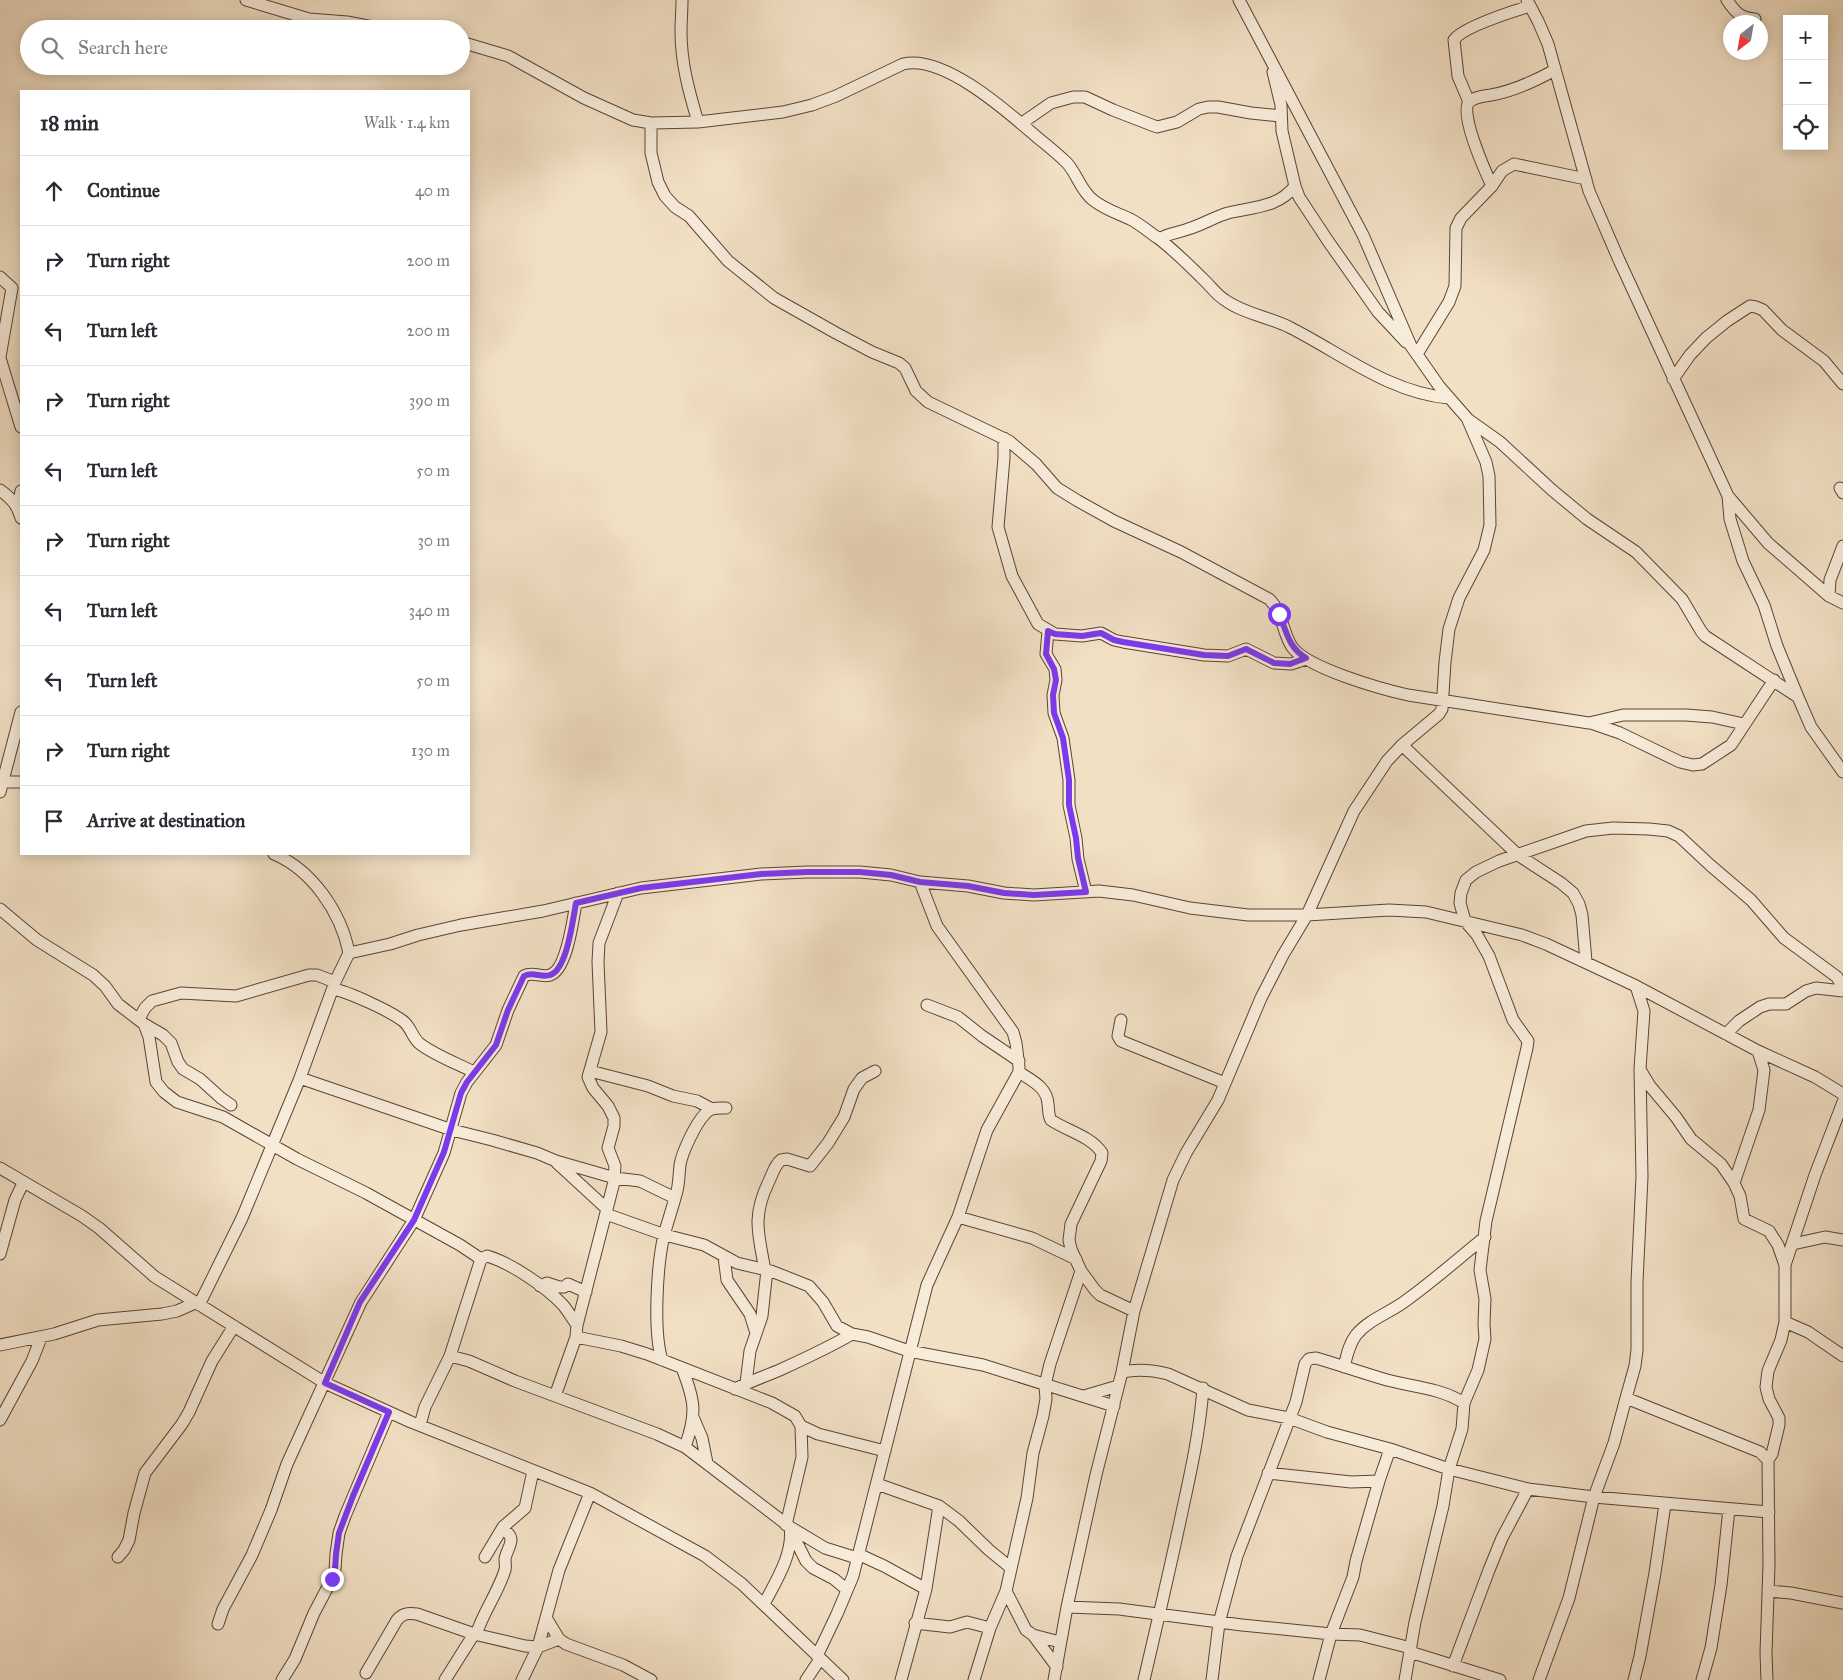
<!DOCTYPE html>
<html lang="en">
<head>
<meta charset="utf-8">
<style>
  body { margin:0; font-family:"IM FELL Great Primer",serif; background:#f7f7f7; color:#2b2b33 }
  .controls { position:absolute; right:15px; top:15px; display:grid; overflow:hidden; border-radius:0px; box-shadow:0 2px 12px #0003 }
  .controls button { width:45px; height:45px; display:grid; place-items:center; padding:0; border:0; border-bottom:1px solid #e1e1e2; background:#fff; color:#2b2b33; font:25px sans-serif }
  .compass { position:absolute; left:1723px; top:15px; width:45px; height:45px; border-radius:50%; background:#fff; box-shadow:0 2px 12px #0003; rotate:211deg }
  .stop { position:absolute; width:15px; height:15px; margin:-11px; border:4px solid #7c3aed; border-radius:50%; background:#fff }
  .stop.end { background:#7c3aed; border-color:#fff; box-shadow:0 1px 5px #0008 }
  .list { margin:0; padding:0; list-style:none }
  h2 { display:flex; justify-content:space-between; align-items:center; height:65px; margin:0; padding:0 20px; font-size:21px }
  h2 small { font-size:16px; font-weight:400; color:#7c7c81 }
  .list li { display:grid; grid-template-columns:32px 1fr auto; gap:15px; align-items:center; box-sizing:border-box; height:70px; padding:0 20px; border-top:1px solid #e1e1e2 }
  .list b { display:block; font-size:19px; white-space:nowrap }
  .list em { font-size:16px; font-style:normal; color:#7c7c81 }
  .icon { flex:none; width:28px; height:28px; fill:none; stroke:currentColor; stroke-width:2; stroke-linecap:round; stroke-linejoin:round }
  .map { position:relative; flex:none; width:1843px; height:1680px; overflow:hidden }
  .search { position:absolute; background:#fff; box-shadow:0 2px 12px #0003; left:20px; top:20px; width:450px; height:55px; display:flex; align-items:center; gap:12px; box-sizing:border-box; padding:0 18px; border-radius:28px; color:#7c7c81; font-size:19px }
  .panel { position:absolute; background:#fff; box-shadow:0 2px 12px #0003; left:20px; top:90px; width:450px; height:765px; border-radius:0px }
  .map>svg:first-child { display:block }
</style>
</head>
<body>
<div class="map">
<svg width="1843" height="1680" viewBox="0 0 1843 1680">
  <rect width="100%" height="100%" fill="#f2e0c5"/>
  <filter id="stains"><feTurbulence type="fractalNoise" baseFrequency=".004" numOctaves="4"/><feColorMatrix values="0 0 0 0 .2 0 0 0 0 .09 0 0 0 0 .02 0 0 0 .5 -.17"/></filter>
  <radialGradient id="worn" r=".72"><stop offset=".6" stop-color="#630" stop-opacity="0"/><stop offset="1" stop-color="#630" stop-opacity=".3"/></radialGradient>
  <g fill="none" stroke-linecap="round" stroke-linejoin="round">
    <defs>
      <path id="minor" d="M 246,0 L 309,19 L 347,22 L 383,29
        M 682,0 C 682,11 681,21 681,32 C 681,63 689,92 698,122
        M 1527,0 L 1538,21 L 1548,44 L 1589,191 L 1619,260 L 1728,496 L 1768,543 L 1829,596 L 1843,603
        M 1727,0 C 1735,12 1740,18 1755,19
        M 461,42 L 508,56 L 584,98 L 633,120 L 651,123 L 698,122 L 783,112 L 812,105 L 836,96 L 903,64 C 944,54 1009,113 1038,138 C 1048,146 1058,154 1067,163 C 1077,174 1081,191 1093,200 C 1104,209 1117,213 1130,219 C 1140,224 1149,232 1158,238 C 1175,251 1191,267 1206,282 C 1212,288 1218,296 1225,300 C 1244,314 1270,317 1291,328 C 1342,354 1390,393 1449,398
        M 1273,72 L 1281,105 L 1282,131 L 1295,186 L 1299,197 L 1328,241 L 1378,312 L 1406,342
        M 1469,102 L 1458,76 L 1454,40 C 1462,27 1514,11 1530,6
        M 651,123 L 651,153 L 658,182 L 665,196 L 675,207 L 689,216 L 728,261 L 774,298 L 836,333 L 872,352 L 899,363 L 905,368 L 916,391 L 928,402 L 1009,441 L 1036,464 L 1057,488 L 1078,501 L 1114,521 L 1181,552 L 1269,599 C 1283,612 1282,632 1292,647 C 1307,668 1381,689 1408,695 L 1589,723 L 1623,715 L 1686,715 L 1712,717 L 1744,724
        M 1022,123 L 1051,103 L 1073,97 L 1085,97 L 1113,110 L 1157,127 L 1177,122 L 1199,109 L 1208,107 L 1218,107 L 1251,113 L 1281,116
        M 1492,186 C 1486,173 1459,113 1469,102 C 1474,97 1484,96 1491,95 C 1514,91 1535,81 1555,70
        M 1159,239 C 1169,233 1178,233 1188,229 C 1202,225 1214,217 1228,213 C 1252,207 1278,208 1295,186
        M 0,277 L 12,288 L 0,357
        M 1417,354 L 1449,302 L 1455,286 L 1456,228 L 1461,218 L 1492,186 L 1502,171 L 1514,164 L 1586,179
        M 0,358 L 21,427
        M 1673,379 L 1690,355 L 1706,338 L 1727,321 L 1750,306 L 1756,307 L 1763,310 L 1782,330 L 1824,361 L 1843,384
        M 1469,420 L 1500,442 L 1552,490 L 1587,519 L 1636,552 L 1682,599 L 1701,631 L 1705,636 L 1798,697
        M 1004,438 L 1004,458 L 998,527 L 1012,576 L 1038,624 L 1055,634 L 1082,636 L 1101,633 L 1114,640 L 1123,642 L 1204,655 L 1228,656 L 1246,649 L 1274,663 L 1291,664 L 1306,659
        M 1840,488 L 1843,493
        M 0,490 C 11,498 17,504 21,518
        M 1728,496 L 1730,519 L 1743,561 L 1764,605 L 1777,646 L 1798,697 L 1811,727 L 1843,772
        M 18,507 L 21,491
        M 1829,596 L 1830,580 L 1843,546
        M 1048,631 L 1046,654 L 1055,669 L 1056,680 L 1053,695 L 1054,713 L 1063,738 L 1069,780 L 1069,805 L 1076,838 L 1078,859 L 1086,892
        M 1591,723 L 1620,733 L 1680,762 L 1693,765 L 1702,764 L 1731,745 L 1774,680
        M 1402,745 L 1518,855 L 1561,883 L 1573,893 L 1579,904 L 1582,915 L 1586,961
        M 3,782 L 21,782
        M 0,792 L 21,712
        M 0,909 L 37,940 L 93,975 L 105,986 L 118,1004 L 144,1024 L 149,1037 L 156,1082 L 164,1092 L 177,1102 L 223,1117 L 297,1159 L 366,1193 L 460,1245 L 481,1259 L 450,1356 L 425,1407 L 420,1425
        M 349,953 L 390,944 L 418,935 L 461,925 L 543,911 L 641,888 L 761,874 L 807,872 L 860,872 L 891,875 L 920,882 L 968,886 L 1004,893 L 1034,895 L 1099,891 L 1133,895 L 1190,908 L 1248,915 L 1307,915 L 1389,910 L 1426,912 L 1522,935 L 1546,944 L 1636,986 L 1758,1051 L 1815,1077 L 1843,1094
        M 333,989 C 349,992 390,1011 403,1021 C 411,1027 412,1037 419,1043 C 432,1054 458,1064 474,1072
        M 927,1005 L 958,1017 L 982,1036 L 1019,1061
        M 139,1019 L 145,1008 L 152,1001 L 181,993 L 236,996 L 309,975 L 317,975 L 335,982
        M 1121,1020 L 1118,1036 L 1121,1041 L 1225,1083
        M 144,1024 L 163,1035 L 171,1043 L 178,1062 L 183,1069 L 200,1079 L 221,1098 L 231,1105
        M 1726,1034 L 1739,1021 L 1760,1007 L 1769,1004 L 1786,1004 L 1806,991 L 1816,988 L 1843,991
        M 590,1071 L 648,1086 L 673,1096 L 697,1101 L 712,1109
        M 1641,1071 L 1650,1086 L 1676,1117 L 1691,1139 L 1721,1164 L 1734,1183 L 1740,1196 L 1744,1219 L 1769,1231 L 1778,1245 L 1785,1265 L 1785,1322 L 1781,1340 L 1768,1371 L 1766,1387 L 1769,1399 L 1779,1418 L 1779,1425 L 1772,1454 L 1768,1460
        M 1019,1072 C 1032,1081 1047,1087 1048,1104 C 1049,1110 1048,1115 1051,1120 C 1067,1131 1091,1136 1102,1153 L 1101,1161 L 1071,1224 L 1069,1240 L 1071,1249 L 1081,1271 L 1095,1290 L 1100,1295 L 1134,1311
        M 300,1078 L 452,1130 L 492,1140 L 537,1153 L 556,1161 L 615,1178 L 640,1181 L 675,1198
        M 557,1163 L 607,1209
        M 0,1168 L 82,1216 L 99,1228 L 155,1277 L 325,1383 L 411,1422 L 590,1493 L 705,1556 L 742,1584 L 843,1680
        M 614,1177 L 615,1166 L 608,1148 L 614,1126 L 614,1118 L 608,1106 L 593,1088 L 588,1077 L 601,1032 L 598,962 L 599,943 L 618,893
        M 1734,1183 L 1759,1110 L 1764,1070 L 1758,1051
        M 606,1214 L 665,1235 L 704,1245 L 737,1263 L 771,1271 L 809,1286 L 823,1302 L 837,1326 L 852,1334 L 868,1337 L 909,1351 L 983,1365 L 1114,1406
        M 958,1217 L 1032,1238 L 1076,1259
        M 1793,1244 L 1825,1237 L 1843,1240
        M 0,1254 L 15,1200 L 23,1183
        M 724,1257 L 727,1280 L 750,1314 L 756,1333
        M 481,1259 L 487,1256 C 511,1263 546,1287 563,1305 C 568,1311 572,1318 577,1325
        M 1785,1265 L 1815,1175 L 1843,1102
        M 765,1270 C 758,1233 752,1216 769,1181 C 773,1173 774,1166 781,1160 L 787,1159 L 810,1166 L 828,1143 L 844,1117 L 854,1089 L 862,1078 L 875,1071
        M 540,1286 L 547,1283 L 559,1287 L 564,1287 L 568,1284 L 586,1292
        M 199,1305 L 242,1218 L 300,1078 L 335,982 L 349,953 C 341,912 312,870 274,854
        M 1785,1322 L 1808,1332 L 1843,1356
        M 576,1337 L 621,1346 L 647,1354 L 772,1403 L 795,1416 L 801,1426 L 802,1457 L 786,1525
        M 0,1345 L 54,1334 L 98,1320 L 162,1314 L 177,1311 L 195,1303
        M 450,1356 L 469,1361 L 515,1381 L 657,1434 L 685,1447 L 790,1527 L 825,1548 L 857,1558
        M 662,1360 C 653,1332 657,1265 664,1235 C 668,1221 673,1206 677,1191 C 679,1183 679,1174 680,1165 C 682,1152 696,1123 705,1114 C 710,1107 718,1108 726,1108
        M 1344,1367 C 1347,1355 1349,1344 1356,1335 C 1368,1320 1389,1313 1404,1302 C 1432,1282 1458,1259 1485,1237
        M 682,1368 C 695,1401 697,1413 685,1447
        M 1122,1372 C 1138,1369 1152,1370 1168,1374 L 1248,1410 L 1289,1418 L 1327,1432 L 1390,1449 L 1449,1469 L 1528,1489 L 1594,1497 L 1769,1512
        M 746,1383 L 750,1351 L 762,1316 L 767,1270
        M 735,1389 C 751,1381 766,1376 782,1369 C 806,1358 830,1347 852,1334
        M 555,1396 L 576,1337 L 577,1325 L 615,1178
        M 1084,1396 L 1118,1386
        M 1626,1398 L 1760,1452 L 1768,1460 L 1769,1565 L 1766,1653 L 1767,1680
        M 693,1417 L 702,1438 L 707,1463
        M 0,1420 L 32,1361 L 41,1338
        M 801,1426 L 818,1434 L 885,1451
        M 1268,1473 L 1351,1482 L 1379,1481
        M 877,1484 L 939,1506 L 959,1521 L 989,1550 L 1011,1568
        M 791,1536 L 798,1545 L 806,1561 L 813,1568 L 834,1579 L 846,1589
        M 858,1554 L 884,1566 L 926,1589
        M 118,1557 L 124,1550 L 129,1540 L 134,1513 L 145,1473 L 182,1424 L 189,1412 L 212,1361 L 234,1326
        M 485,1557 L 503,1527 L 525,1508 L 533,1471
        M 1006,1591 L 1026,1630 L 1033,1635 L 1060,1642
        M 1768,1591 L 1791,1593 L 1843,1603
        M 764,1604 C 776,1581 794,1553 790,1527
        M 1067,1607 L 1119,1609 L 1242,1625 L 1331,1634 L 1360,1635 L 1411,1648
        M 547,1619 L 559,1639 L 566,1644 L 623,1665 L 651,1680
        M 915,1623 L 950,1627 L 967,1622 L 990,1628
        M 218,1624 L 223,1609 L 252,1555 L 271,1510 L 287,1464 L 361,1302 L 414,1220 L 444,1153 L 461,1093 L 467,1082 L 496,1045 L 508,1010 L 524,976 C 533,971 541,978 550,975 C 567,970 573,919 576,903
        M 476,1635 C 483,1612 498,1593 505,1570 C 506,1566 505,1563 505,1559 C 507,1547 519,1538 502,1529
        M 1033,1635 L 1057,1667
        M 1410,1652 L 1500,1680
        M 817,1656 L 837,1614 L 853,1576 L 927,1285 L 958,1217 L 987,1130 L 1019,1072 L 1019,1067 L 1016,1043 L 1013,1032 L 937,926 L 920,882
        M 1453,1666 L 1489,1570 L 1502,1538 L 1528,1489
        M 366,1673 L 397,1620 C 403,1613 408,1613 417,1614 L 474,1634 L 525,1646 L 538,1647 L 559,1639
        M 282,1680 L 295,1659 L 314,1613 L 332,1579 L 335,1570 L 336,1554 L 339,1533 L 345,1516 L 389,1412
        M 445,1680 L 474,1634
        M 522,1680 L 538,1647 L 559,1570 L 590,1493
        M 806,1680 L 820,1659
        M 901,1680 L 926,1589 L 939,1506
        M 974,1680 L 990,1628 L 1006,1591 L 1027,1498 L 1033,1453 L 1043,1416 L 1046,1399 L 1045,1385 L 1050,1364 L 1081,1271
        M 1054,1680 L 1067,1607 L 1096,1475 L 1122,1372 L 1134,1311 L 1173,1180 L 1186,1153 L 1218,1100 L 1261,998 L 1283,955 L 1307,915 L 1354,811 L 1387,761 L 1402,745 L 1439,714 L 1442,709 L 1445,662 L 1449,629 L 1459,598 L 1484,550 L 1490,525 L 1489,476 L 1486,462 L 1467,418 L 1439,386 L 1411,346 L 1363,235 L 1239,0
        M 1144,1680 C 1157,1624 1170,1569 1182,1512 C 1191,1471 1200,1430 1203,1388
        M 1212,1680 L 1219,1623 L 1237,1556 L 1296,1402 L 1305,1364 L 1309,1359 L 1316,1358 C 1340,1365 1363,1373 1387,1380 C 1414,1387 1440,1388 1464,1403
        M 1319,1680 L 1331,1634 L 1353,1577 L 1356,1561 L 1379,1481 L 1390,1449
        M 1405,1680 L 1415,1622 L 1443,1506 L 1449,1469 L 1462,1429 L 1464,1403 L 1478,1370 L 1485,1339 L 1484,1324 L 1485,1299 L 1480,1270 L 1486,1221 L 1527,1048 L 1528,1041 L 1513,1020 L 1489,956 L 1477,935 L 1465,921 L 1460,903 L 1461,893 L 1466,880 L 1476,872 L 1499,861 L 1586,831 L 1613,828 L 1649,829 L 1668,831 L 1679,836 L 1710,865 L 1751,900 L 1784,938 L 1837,977 L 1843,988
        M 1539,1680 L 1569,1598 L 1594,1497 L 1614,1443 L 1626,1398 L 1635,1366 L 1637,1350 L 1637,1282 L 1642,1177 L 1640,1069 L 1644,1011 L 1636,986
        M 1634,1680 L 1640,1656 L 1655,1573 L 1665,1504
        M 1702,1680 L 1711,1648 L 1721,1585 L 1729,1509"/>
    </defs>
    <use href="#minor" stroke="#5c4333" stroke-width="13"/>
    <use href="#minor" stroke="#f7ebd9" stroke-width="11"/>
  </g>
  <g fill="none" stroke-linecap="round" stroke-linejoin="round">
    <path stroke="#7c3aed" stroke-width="6" d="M 332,1579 L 335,1570 L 336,1554 L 339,1533 L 353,1496 L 389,1412 L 325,1383 L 360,1302 L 414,1220 L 444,1152 L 461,1093 L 467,1082 L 496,1045 L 508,1010 L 524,976 C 533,971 541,978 550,975 C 567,970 573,919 576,903 L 641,888 L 761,874 L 807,872 L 860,872 L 891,875 L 920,882 L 968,886 L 1004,893 L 1034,895 L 1086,892 L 1078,858 L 1076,838 L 1069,805 L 1069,780 L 1063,738 L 1054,713 L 1053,695 L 1056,680 L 1054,669 L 1046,654 L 1048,631 L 1055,634 L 1082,636 L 1101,633 L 1114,640 L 1123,642 L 1204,655 L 1228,656 L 1246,649 L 1274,663 L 1290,664 L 1306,658 C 1288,647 1287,632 1279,614"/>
  </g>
  <rect width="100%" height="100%" filter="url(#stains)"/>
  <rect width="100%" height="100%" fill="url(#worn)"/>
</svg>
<div class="controls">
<button>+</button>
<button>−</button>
<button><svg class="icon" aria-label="locate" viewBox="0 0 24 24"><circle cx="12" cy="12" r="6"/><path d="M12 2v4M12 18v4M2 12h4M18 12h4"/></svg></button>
</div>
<svg class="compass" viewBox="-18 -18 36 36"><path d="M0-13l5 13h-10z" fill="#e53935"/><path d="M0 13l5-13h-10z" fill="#7c7c81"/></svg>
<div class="stop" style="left:1279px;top:614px"></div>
<div class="stop end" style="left:332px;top:1579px"></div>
<div class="search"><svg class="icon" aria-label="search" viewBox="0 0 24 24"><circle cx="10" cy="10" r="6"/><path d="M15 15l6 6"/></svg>Search here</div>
<section class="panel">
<h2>18 min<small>Walk · 1.4 km</small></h2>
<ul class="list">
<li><svg class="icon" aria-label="ahead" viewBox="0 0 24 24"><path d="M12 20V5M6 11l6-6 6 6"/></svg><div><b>Continue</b></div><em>40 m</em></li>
<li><svg class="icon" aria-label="right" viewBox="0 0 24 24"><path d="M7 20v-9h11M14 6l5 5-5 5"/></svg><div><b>Turn right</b></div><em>200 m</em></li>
<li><svg class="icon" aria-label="left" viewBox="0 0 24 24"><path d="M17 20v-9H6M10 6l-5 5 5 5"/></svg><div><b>Turn left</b></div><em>200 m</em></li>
<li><svg class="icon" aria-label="right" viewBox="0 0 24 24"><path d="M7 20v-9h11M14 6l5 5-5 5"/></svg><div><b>Turn right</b></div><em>390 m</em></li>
<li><svg class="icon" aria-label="left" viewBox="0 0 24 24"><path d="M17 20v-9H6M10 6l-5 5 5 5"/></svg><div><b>Turn left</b></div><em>50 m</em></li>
<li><svg class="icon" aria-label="right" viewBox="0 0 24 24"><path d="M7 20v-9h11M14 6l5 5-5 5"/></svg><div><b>Turn right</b></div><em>30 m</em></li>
<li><svg class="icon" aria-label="left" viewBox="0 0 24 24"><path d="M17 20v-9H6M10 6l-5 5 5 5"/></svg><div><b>Turn left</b></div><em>340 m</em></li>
<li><svg class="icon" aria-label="left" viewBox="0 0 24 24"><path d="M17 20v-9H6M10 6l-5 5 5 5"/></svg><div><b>Turn left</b></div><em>50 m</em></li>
<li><svg class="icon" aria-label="right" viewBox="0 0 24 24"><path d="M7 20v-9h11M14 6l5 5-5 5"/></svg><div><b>Turn right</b></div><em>130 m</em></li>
<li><svg class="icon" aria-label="arrive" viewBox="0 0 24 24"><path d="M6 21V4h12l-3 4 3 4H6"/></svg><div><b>Arrive at destination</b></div></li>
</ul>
</section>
</div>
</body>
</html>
